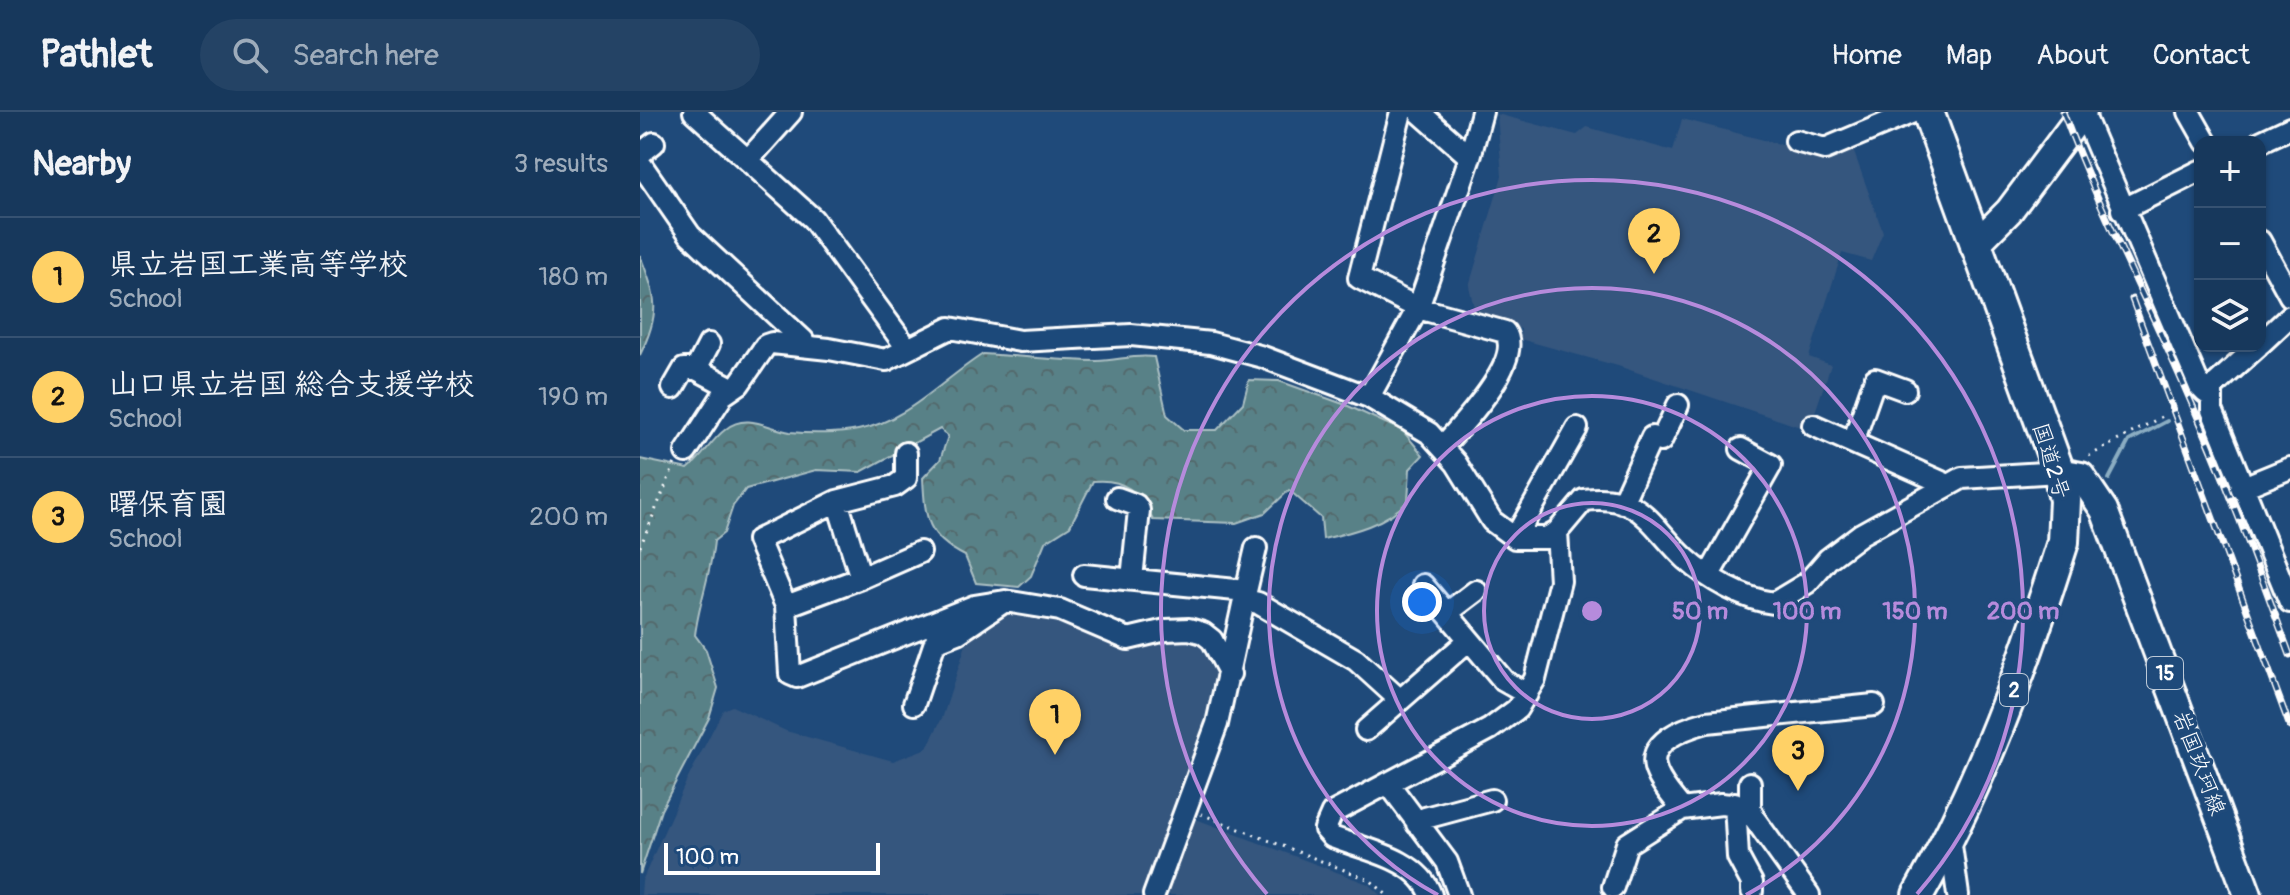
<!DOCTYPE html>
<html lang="en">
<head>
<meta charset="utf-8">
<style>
  body { margin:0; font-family:Pangolin,"Klee One",sans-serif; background:#244365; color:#f1f3f6 }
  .controls { position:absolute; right:24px; top:24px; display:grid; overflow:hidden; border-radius:16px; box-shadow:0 2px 6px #0004 }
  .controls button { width:72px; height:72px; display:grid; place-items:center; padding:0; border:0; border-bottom:2px solid #365272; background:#17385c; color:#f1f3f6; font:40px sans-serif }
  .scale { position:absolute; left:24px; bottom:20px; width:216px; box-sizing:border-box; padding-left:8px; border:4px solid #fff; border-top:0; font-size:22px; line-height:28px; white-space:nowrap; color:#fff; -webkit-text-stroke:6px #1f4a7a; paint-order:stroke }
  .you { position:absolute; left:782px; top:490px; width:28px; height:28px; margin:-20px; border:6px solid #fff; border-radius:50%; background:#1a73e8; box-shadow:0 0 0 12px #1a73e833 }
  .badge { display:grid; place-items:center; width:52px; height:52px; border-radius:50%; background:#ffd166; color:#111; font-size:26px; font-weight:700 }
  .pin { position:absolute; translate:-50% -66px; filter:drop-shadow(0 2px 4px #0008) }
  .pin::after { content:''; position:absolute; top:42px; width:28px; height:24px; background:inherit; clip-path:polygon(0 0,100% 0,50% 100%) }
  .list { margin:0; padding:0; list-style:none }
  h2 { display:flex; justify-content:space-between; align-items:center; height:104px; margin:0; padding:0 32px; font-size:34px }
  h2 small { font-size:26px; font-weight:400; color:#9eacbb }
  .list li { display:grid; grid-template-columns:52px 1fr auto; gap:24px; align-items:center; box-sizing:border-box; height:120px; padding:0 32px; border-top:2px solid #365272 }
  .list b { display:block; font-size:30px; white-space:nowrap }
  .list p { margin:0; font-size:26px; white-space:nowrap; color:#9eacbb }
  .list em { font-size:26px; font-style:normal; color:#9eacbb }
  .icon { flex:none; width:44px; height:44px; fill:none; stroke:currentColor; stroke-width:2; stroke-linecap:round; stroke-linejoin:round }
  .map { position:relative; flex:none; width:1650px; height:783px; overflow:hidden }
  header { display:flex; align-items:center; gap:48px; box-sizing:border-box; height:112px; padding:0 40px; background:#17385c; border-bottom:2px solid #365272 }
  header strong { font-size:38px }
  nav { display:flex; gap:44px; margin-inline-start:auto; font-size:28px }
  .search { width:560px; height:72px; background:#244365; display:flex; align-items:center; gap:20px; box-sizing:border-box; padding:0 28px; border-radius:44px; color:#9eacbb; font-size:30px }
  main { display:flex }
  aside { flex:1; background:#17385c }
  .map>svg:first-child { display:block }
</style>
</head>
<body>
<header>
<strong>Pathlet</strong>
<div class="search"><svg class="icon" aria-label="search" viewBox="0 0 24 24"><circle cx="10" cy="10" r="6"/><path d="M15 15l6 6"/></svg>Search here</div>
<nav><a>Home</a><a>Map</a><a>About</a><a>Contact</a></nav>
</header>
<main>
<aside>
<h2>Nearby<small>3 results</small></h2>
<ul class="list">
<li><span class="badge">1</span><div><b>県立岩国工業高等学校</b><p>School</p></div><em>180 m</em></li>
<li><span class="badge">2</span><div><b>山口県立岩国 総合支援学校</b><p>School</p></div><em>190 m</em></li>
<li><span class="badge">3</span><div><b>曙保育園</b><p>School</p></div><em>200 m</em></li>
</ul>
</aside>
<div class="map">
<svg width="1650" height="783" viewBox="0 0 1650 783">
  <defs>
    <pattern id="forest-crowns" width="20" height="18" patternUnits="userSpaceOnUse" patternTransform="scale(2)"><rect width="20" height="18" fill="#598187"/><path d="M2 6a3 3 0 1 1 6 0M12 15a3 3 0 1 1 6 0" fill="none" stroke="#53696c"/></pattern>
  </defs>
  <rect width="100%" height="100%" fill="#1f4a7a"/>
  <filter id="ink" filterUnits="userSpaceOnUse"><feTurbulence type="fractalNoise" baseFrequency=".0125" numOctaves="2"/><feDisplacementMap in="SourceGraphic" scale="16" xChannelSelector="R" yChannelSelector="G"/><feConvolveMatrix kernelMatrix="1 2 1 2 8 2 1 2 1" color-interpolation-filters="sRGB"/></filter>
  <g filter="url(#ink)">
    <path fill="#35567e" d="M 857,2 L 937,23 L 947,15 L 1033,39 L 1042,7 L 1182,43 L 1211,32 L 1243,120 L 1231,149 L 1202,141 L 1169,245 L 1191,253 L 1169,318 L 978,254 L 880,227 L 881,217 L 836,204 L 829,174 L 862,64 Z
      M 387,498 L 417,502 L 480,535 L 546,523 L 561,527 L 581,563 L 578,585 L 540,701 L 728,772 L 740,783 L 1,783 L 2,769 L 46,670 L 83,598 L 92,594 L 146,619 L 253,649 L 287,636 L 303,604 L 329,523 L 365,501 Z"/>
    <path fill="url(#forest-crowns)" stroke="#acc0c3" stroke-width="2" d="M 0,143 C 17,187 21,200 0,243 Z
      M 343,242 C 381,244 419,249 457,249 C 477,249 494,242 514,245 L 527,303 L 544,318 L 577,318 L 603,291 L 609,268 L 639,269 L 706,293 L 763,319 L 783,343 L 770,357 L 768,389 C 746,412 713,420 683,427 L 681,406 L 649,378 L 625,401 L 596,411 L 513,408 C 498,380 486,366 453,369 L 430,414 L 405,430 L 391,464 L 379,475 L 336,471 L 325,444 C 287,425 285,407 283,366 L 300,348 L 308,324 L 300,317 L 221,360 L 176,358 L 106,377 L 93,394 L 84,421 L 74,429 C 71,461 59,491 55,523 L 66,538 L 78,576 L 69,606 L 21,698 L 0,762 L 0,347 L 48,357 C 63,345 71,328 86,317 C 107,300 129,317 150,320 C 170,322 199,322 218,318 C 267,309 302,268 343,242 Z"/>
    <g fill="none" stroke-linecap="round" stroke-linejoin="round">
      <path stroke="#8badc2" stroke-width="4" d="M 1580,284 L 1650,219
        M 1469,367 L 1489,329 L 1527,309"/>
      <defs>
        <path id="minor" d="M 54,0 L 173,107 L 267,236
          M 761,0 L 719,166 L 778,196 L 865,220 C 884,248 822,313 803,334
          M 779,0 L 830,45
          M 1549,0 L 1566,30
          M 1443,1 L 1560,275 L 1566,281 L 1618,234
          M 1156,29 L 1185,37 L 1273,0
          M 1620,30 L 1650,16
          M 0,42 L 14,31
          M 108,48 L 151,0
          M 0,51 L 50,123 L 163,228 L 163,233
          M 1482,98 L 1560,59
          M 1620,129 L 1650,184
          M 1620,232 L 1650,204
          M 56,257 L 69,232
          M 33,276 L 44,257 L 56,257 L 90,275
          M 1572,276 L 1572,298 L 1650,490
          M 729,285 L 778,196 L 830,45 L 842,0
          M 1173,313 L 1308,373
          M 1213,330 L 1235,267 L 1265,278
          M 46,340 L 83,283 L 99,272 L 126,233 L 132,231 L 189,237 L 246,248 L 310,216 L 380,229 L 491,223 L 571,231 L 623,245 L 729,285 L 789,321 L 816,351 L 852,409 L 875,426 L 906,426 L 917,420 L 944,388 C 1002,380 1011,415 1046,447 C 1068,467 1105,488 1134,491 L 1167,471 L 1188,447 L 1221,422 L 1322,366 L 1419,360
          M 266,341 L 266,366 L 255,374 L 197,389 L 118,428 L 146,494 L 150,562 L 157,565 L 334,494 L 365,489
          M 1601,376 L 1650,356
          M 477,386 L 496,393 L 499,398 L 492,467
          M 197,389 L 221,466 L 280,440
          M 982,391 L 1012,325 L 1021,329 L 1038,293
          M 875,426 L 937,316
          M 444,463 L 606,479 L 577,612 L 514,783
          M 1069,463 L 1131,353 L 1101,337
          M 783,473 L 864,569 L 887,582
          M 606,479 L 616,436
          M 606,488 L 618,491 L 716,548 L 760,588
          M 146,494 L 221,466
          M 807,501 L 836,479
          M 274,592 L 295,530 L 318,521 L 365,489 L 420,498 L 488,527 L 526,518 L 549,517 L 563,521 L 572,528 L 590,562
          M 726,618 L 829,528
          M 748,671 L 807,750 L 819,783
          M 1110,671 L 1110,695 L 1114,706 L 1169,783
          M 1095,691 L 1098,745 L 1112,771 L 1112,779
          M 1042,697 C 1034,686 1022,674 1017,661 C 1003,630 1045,616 1067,610 L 1234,593
          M 777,712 L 785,706 L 852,688
          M 1310,726 L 1318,783
          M 973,775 L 987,732 L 1042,697 L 1081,692 L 1110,695
          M 791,783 C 778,746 725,738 692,725 L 685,717 L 692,701 L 850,617 L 877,597 L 895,567 L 920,469 L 917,420"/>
        <path id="major" d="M 1334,134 L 1369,99 L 1443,0
          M 1419,360 L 1441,364 L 1464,398 L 1608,783"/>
        <path id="highway" d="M 1278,783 C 1342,671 1384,553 1423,430 L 1425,388 L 1419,360 L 1288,0"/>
      </defs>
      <use href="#minor" stroke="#fff" stroke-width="26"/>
      <use href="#major" stroke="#fff" stroke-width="32"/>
      <use href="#highway" stroke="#fff" stroke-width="36"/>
      <path stroke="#fff" stroke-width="3" stroke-dasharray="2 6" stroke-linecap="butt" d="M 1449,344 L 1523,304
        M 0,435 L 35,351
        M 561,702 L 730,768 L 747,783"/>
      <use href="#minor" stroke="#1f4a7a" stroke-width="20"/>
      <use href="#major" stroke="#1f4a7a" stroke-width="26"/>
      <use href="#highway" stroke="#1f4a7a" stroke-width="30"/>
      <defs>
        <path id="rail" d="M 1423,0 C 1459,98 1507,188 1548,283 C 1586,368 1618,456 1650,543
          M 1492,187 L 1650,615"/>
      </defs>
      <use href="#rail" stroke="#fff" stroke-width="7"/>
      <use href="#rail" stroke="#1f4a7a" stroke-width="4" stroke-dasharray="12" stroke-linecap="butt"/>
    </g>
  </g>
  <g fill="none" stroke="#b68bdc" stroke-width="4">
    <circle cx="952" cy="499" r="108"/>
    <circle cx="952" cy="499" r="215"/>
    <path d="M798 783A323 323 0 1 1 1106 783"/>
    <path d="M627 782A431 431 0 1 1 1277 782"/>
  </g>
  <g text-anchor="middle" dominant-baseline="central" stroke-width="7" stroke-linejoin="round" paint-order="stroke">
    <g fill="#1f4a7a" stroke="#bcc9d7" stroke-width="2">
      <rect x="1507" y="545" width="36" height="32" rx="6"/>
      <rect x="1360" y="562" width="28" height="32" rx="6"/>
    </g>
    <g font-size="20" font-weight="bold" fill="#fff">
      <text x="1525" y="561">15</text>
      <text x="1374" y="578">2</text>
    </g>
    <g font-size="22" fill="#fff" stroke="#1f4a7a">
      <text transform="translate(1411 349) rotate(73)">国道2号</text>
      <text transform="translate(1559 651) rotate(69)">岩国玖珂線</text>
    </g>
  </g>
  <circle cx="952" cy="499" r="12" fill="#b68bdc" stroke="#1f4a7a" stroke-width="4"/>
  <g font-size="24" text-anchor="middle" font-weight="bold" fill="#b68bdc" stroke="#1f4a7a" stroke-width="7" stroke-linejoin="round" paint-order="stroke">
    <text x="1060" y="507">50 m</text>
    <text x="1167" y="507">100 m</text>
    <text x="1275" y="507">150 m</text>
    <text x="1383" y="507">200 m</text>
  </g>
</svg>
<div class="controls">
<button>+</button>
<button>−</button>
<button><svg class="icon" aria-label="layers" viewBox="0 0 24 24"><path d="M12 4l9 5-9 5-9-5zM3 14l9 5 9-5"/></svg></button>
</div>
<div class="scale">100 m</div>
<div class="you"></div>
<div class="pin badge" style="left:415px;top:643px">1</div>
<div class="pin badge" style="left:1014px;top:162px">2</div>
<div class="pin badge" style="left:1158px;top:679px">3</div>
</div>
</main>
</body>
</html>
